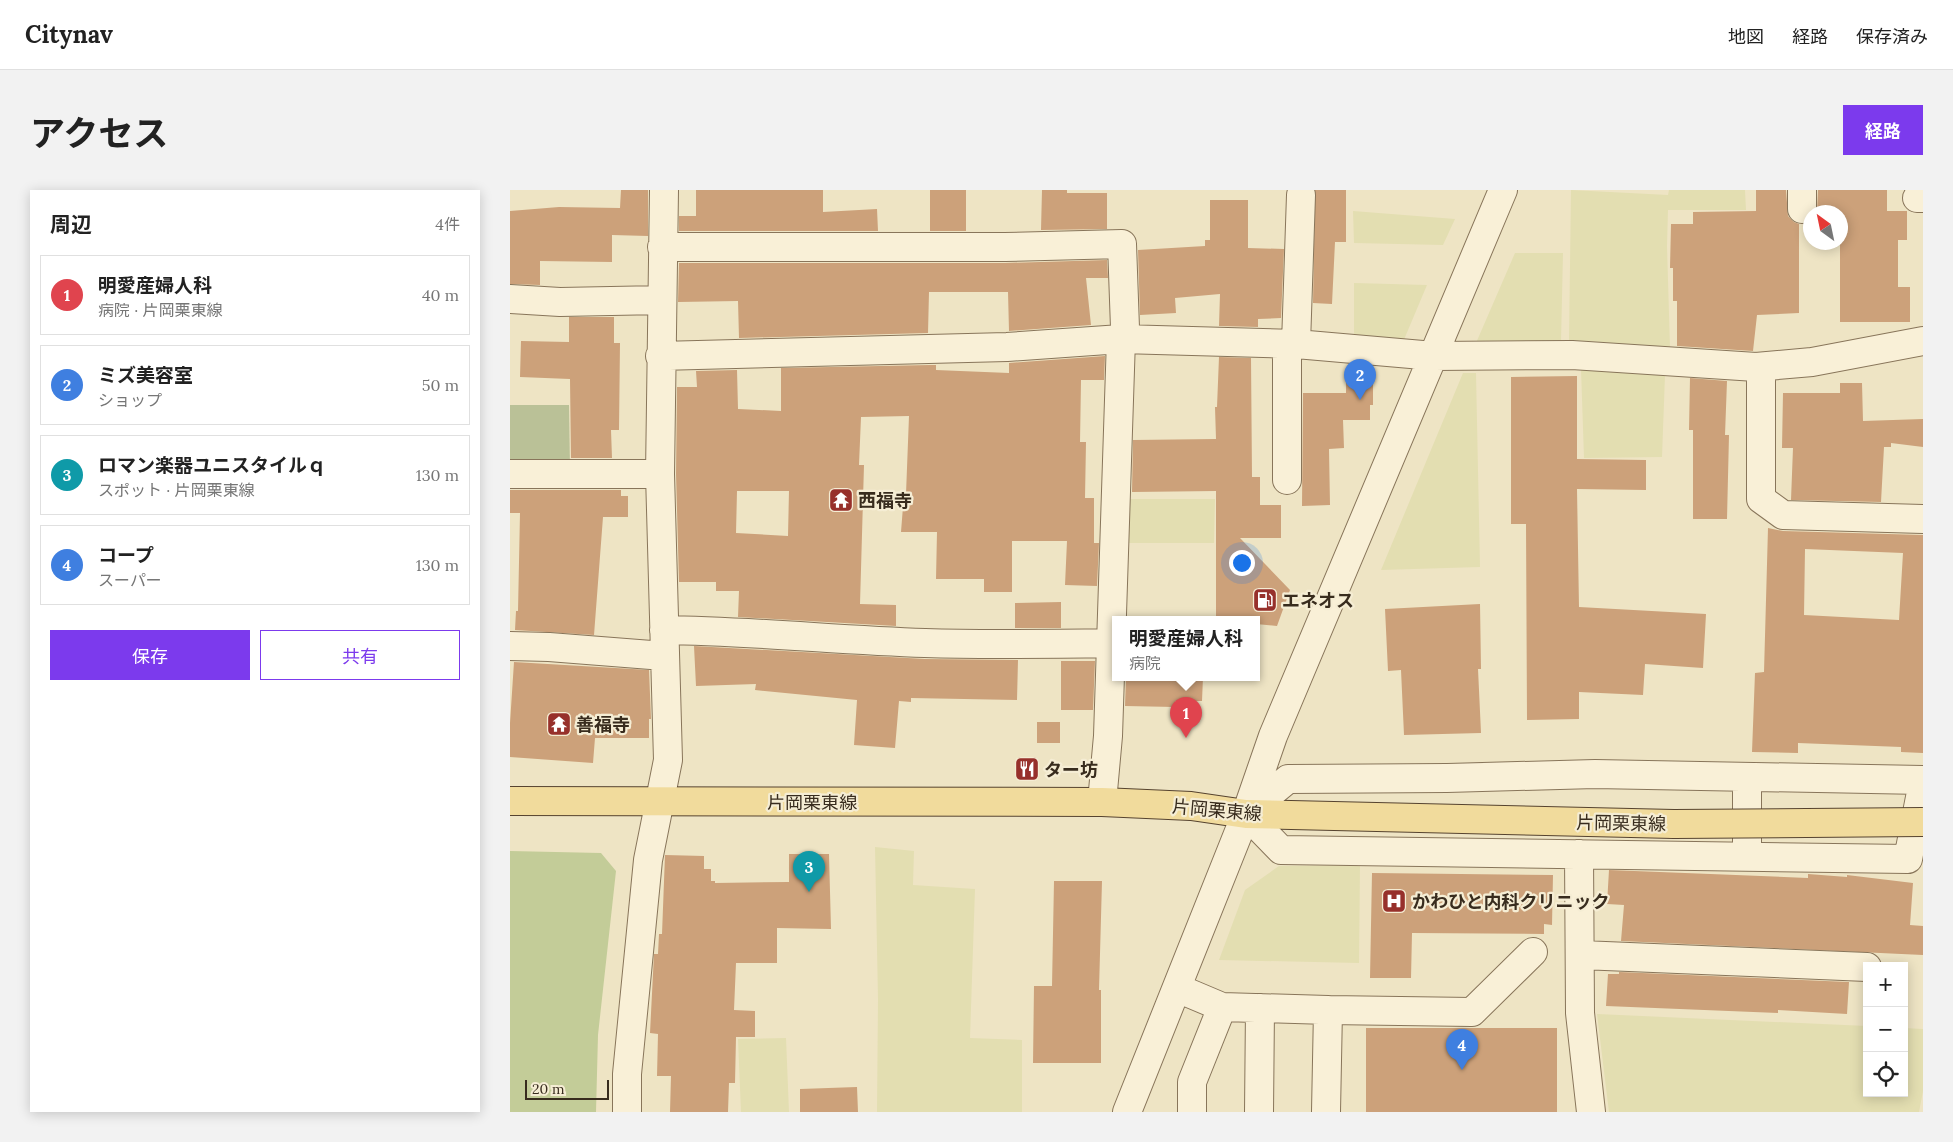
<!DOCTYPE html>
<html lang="ja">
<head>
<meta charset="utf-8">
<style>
  body { margin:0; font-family:Lora,"Noto Sans JP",serif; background:#f2f2f2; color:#222 }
  .controls { position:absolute; right:15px; bottom:15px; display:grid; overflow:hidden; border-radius:0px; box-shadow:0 2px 12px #0003 }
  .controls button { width:45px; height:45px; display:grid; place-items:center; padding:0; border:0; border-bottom:1px solid #e0e0e0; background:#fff; color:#222; font:25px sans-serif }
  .compass { position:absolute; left:1293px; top:15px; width:45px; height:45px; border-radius:50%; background:#fff; box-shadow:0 2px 12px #0003; rotate:327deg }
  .scale { position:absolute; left:15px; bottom:12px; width:84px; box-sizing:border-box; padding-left:5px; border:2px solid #382c1e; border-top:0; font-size:14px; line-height:18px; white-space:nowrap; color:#382c1e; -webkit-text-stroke:4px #f5edd4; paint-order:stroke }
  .you { position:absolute; left:731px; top:372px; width:18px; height:18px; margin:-12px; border:4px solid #fff; border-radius:50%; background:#1a73e8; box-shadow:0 0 0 8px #1a73e833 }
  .badge { display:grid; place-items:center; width:32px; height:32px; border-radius:50%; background:#7c3aed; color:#fff; font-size:16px; font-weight:700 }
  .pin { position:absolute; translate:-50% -41px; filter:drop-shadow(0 1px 2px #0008) }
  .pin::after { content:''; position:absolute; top:26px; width:18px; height:15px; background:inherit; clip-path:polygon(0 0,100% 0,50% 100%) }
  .popup { position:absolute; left:602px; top:426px; width:148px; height:65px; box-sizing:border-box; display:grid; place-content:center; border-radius:0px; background:#fff; filter:drop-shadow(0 1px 4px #0005); font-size:16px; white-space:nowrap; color:#767676 }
  .popup b { font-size:19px; color:#222 }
  .popup::after { content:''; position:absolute; left:50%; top:100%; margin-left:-10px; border:10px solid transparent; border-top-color:#fff }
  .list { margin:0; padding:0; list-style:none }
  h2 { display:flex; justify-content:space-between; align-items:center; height:65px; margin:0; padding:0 20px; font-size:21px }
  h2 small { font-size:16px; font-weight:400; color:#767676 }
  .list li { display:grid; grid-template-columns:32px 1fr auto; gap:15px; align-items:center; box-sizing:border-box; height:80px; margin:0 10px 10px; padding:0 10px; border:1px solid #e0e0e0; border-radius:0px }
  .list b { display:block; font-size:19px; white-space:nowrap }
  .list p { margin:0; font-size:16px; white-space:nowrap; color:#767676 }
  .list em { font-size:16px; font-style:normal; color:#767676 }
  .actions { display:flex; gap:10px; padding:15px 20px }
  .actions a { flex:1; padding:11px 0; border:1px solid #7c3aed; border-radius:0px; text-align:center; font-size:18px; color:#7c3aed }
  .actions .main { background:#7c3aed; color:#fff }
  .icon { flex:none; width:28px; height:28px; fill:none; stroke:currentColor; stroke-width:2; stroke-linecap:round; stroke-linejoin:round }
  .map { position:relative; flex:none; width:1413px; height:922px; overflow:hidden; border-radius:0px }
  header { display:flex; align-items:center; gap:30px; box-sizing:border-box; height:70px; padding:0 25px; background:#fff; border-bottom:1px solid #e0e0e0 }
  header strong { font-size:24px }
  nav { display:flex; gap:28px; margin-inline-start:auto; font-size:18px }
  .intro { display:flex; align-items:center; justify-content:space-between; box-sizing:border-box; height:120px; padding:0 30px }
  h1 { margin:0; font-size:35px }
  .button { padding:12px 22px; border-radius:0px; background:#7c3aed; color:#fff; font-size:18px; font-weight:700 }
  main { display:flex; gap:30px; padding:0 30px }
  aside { flex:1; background:#fff; border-radius:0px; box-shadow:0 2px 12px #0003 }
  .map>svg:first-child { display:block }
</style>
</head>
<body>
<header>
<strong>Citynav</strong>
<nav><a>地図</a><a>経路</a><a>保存済み</a></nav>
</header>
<div class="intro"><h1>アクセス</h1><a class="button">経路</a></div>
<main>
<aside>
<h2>周辺<small>4件</small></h2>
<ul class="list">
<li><span class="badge" style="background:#e0444e">1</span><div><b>明愛産婦人科</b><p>病院 · 片岡栗東線</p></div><em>40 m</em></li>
<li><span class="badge" style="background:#3f7fe0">2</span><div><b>ミズ美容室</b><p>ショップ</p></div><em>50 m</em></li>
<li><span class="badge" style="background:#0f9aa8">3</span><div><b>ロマン楽器ユニスタイルｑ</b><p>スポット · 片岡栗東線</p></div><em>130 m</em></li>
<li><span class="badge" style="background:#3f7fe0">4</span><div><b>コープ</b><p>スーパー</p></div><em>130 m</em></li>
</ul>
<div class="actions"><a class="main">保存</a><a>共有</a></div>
</aside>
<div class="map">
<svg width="1413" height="922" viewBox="0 0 1413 922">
  <rect width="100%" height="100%" fill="#eee4c4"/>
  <path fill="#e3deb1" d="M 1061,0 L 1158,5 L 1159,0 L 1235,0 L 1236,20 L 1158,20 L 1157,56 L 1160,158 L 1078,151 L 1059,152 Z
    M 843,21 L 945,29 L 933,55 L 844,53 Z
    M 1005,63 L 1053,63 L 1051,152 L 966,153 Z
    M 844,93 L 917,95 L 893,152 L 844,147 Z
    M 1071,179 L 1155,185 L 1152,267 L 1074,268 Z
    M 953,183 L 966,183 L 970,377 L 871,380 Z
    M 616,309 L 705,309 L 704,353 L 612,353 Z
    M 365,657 L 404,661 L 403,695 L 465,699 L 460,848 L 512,850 L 512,922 L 367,922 L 368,809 Z
    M 850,675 L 849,773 L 709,770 L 735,700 L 769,676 Z
    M 1087,824 L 1357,836 L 1357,903 L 1394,903 L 1394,838 L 1413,839 L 1413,901 L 1409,922 L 1099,922 Z
    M 276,848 L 279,922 L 231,922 L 228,849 Z"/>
  <path fill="#c3cc98" d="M 0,661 L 91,663 L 106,681 L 88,845 L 86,922 L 0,922 Z"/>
  <path fill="#bac197" d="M 0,215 L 59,215 L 60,279 L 0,279 Z"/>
  <path fill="#cca17a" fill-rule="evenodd" d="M 111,0 L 138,0 L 138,46 L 102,45 L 102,72 L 30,71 L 30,95 L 0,94 L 0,21 L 49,17 L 110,18 Z
    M 186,0 L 313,0 L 313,22 L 367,19 L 368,41 L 169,41 L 169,26 L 186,26 Z
    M 420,0 L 456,0 L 456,41 L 420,41 Z
    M 532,0 L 557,0 L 557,3 L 597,3 L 597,39 L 531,40 Z
    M 805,0 L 836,0 L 836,52 L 825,52 L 822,114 L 803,113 Z
    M 1246,0 L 1276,0 L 1278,26 L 1284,32 L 1289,34 L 1289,123 L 1247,125 L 1243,161 L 1167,156 L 1167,111 L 1163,111 L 1163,78 L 1160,78 L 1161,34 L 1183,34 L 1183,22 L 1246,21 Z
    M 1308,0 L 1377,0 L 1377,21 L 1397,21 L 1397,50 L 1388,50 L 1388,97 L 1400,97 L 1400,132 L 1330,132 L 1330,22 L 1307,22 Z
    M 700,10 L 738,10 L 738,58 L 774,59 L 771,128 L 748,129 L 748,137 L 709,136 L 710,104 L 665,108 L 666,123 L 630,125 L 628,60 L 695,56 L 695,50 L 700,50 Z
    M 597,70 L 598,88 L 576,88 L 581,135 L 499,141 L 498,102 L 419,102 L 418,143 L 229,148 L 228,111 L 168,112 L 169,73 L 495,73 Z
    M 59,127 L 104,127 L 104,153 L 110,153 L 109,240 L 101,240 L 102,268 L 61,268 L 60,189 L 10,187 L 11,151 L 59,152 Z
    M 595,166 L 594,190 L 571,190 L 570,252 L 576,252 L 575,308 L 584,308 L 584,353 L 589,353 L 587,396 L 555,395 L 557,351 L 502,351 L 502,402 L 474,402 L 474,389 L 426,389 L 427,342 L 391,342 L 394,304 L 396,304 L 399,226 L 351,227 L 349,275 L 354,275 L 350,414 L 386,415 L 386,436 L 228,427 L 229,401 L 206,401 L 206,392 L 169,392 L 166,284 L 167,197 L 187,197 L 186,181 L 227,180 L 228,219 L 271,221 L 271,178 L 420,175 L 426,175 L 426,180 L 499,183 L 499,173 ZM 227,301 L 279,301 L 278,346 L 226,343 Z
    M 709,167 L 741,168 L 742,287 L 750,287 L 750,315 L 771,315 L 771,348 L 730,348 L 780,400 L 767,436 L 746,434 L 746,429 L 706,429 L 706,301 L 622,302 L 623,250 L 706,249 L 705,217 L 707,217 Z
    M 863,180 L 863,215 L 860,215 L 860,230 L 833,230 L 834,258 L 819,259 L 820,315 L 792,316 L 793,203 L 836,203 L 836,181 Z
    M 1067,186 L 1067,269 L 1136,270 L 1136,300 L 1067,299 L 1069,417 L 1196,424 L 1193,478 L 1135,474 L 1133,505 L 1069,502 L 1069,529 L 1017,530 L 1016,334 L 1001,334 L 1001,187 Z
    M 1180,188 L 1217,191 L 1215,245 L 1219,245 L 1217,329 L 1183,329 L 1183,240 L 1179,240 Z
    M 1330,193 L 1352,193 L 1353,231 L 1413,229 L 1413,257 L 1381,253 L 1381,257 L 1374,257 L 1371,312 L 1281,310 L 1283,258 L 1272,258 L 1273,203 L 1330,203 Z
    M 0,300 L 111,300 L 111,306 L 118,306 L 118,327 L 93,327 L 84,445 L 5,440 L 6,421 L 8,421 L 10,323 L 0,323 Z
    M 1258,338 L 1273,341 L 1413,345 L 1413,563 L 1391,562 L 1391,557 L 1288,553 L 1288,563 L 1242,562 L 1245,483 L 1254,482 ZM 1295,359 L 1393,363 L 1389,430 L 1294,425 Z
    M 551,412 L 551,438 L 505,438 L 505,413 Z
    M 970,414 L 971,479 L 968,479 L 971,543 L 894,545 L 891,480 L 878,481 L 875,419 Z
    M 184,456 L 415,469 L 508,470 L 507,510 L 401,508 L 401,512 L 389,511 L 385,558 L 344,555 L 347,510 L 245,500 L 246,494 L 186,496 Z
    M 551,471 L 585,471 L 583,520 L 551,520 Z
    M 4,472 L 139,480 L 141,529 L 139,529 L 139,548 L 85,548 L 83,573 L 0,567 L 0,533 Z
    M 616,487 L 693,487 L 692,511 L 665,511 L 665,517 L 615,516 Z
    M 527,532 L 550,532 L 550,553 L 527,553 Z
    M 279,664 L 319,664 L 321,739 L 267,738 L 267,773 L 226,773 L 224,820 L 245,821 L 245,847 L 226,847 L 225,893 L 219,893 L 218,922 L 160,922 L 161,886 L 147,886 L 148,844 L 140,843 L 144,764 L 148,764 L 149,744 L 152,744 L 155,665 L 194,666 L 194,679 L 201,679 L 201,691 L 205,691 L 205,693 L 279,692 Z
    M 1099,680 L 1298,688 L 1298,684 L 1337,687 L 1337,685 L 1403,693 L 1400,735 L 1413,736 L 1413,765 L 1111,751 L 1114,715 L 1097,714 Z
    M 862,683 L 1043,685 L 1042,735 L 1034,734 L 1034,744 L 902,743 L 901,788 L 860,788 Z
    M 544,691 L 592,691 L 589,800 L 591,800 L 591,873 L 523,873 L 524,796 L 542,796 Z
    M 1109,782 L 1339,792 L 1337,824 L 1268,820 L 1268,823 L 1096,816 L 1098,784 L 1109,784 Z
    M 856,838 L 1047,838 L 1047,922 L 856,922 Z
    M 347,897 L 348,922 L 290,922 L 290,899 Z"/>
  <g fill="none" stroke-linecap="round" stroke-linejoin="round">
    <defs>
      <path id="minor" d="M 1292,0 L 1292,19
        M 1407,8 L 1413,8
        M 152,57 L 495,57 L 612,54 L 615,138 L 611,149 L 598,546 L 592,612
        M 0,109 L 50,112 L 152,110
        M 777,154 L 777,290
        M 786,154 L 791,5
        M 150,166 L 497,157 L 611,149 L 786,154 L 924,166 L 1062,165 L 1246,177 L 1302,172 L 1413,151
        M 1251,177 L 1251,309 L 1273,325 L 1413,329
        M 0,284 L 150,284
        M 154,440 C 241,441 328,450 415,453 C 477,455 539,454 601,453
        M 0,456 L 39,457 L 154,466
        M 737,623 L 778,589 L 937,588 L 1085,584 L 1413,590
        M 736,624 L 771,660 L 1398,669 L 1413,592
        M 1237,658 L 1237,587
        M 1069,664 L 1070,823 L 1081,922
        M 1071,765 L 1357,777
        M 667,798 L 712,817 L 818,820 L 816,922
        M 818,820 L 962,822 L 1023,762
        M 117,922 L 117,884 L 138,670 L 158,570 L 150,284 L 154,0
        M 617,922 L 736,624 L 763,546 L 993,0
        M 682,922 L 682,892 L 712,817
        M 749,922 L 750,818"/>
      <path id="major" d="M 0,611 L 592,612 L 681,616 L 736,624 L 1164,634"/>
    </defs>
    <use href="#minor" stroke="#88755a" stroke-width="30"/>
    <use href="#major" stroke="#56432f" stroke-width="30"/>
    <use href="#minor" stroke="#f9f0d7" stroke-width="28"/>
    <use href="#major" stroke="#f1db9c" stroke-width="28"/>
    <defs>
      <path id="major-bridge" d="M 1164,634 L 1413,632"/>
    </defs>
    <use href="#major-bridge" stroke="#56432f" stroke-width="30" stroke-linecap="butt"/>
    <use href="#major-bridge" stroke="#f1db9c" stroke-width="28"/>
  </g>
  <defs>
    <symbol id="temple-square" viewBox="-11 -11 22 22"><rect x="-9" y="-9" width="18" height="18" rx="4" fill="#97302b" stroke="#f5edd4"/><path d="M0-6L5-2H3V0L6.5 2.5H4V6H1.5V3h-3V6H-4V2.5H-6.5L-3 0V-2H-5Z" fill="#fff"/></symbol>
    <symbol id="fuel-square" viewBox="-11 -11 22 22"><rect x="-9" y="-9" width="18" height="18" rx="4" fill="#97302b" stroke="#f5edd4"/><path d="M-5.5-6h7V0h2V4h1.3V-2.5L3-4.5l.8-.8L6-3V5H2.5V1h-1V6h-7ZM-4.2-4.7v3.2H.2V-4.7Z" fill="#fff"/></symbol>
    <symbol id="restaurant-square" viewBox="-11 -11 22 22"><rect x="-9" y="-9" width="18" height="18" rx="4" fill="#97302b" stroke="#f5edd4"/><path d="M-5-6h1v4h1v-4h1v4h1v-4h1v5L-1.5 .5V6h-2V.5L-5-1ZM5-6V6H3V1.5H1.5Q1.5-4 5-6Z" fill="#fff"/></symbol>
    <symbol id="hospital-square" viewBox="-11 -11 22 22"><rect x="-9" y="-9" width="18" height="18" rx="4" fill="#97302b" stroke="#f5edd4"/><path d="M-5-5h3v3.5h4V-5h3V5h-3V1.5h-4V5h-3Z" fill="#fff"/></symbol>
  </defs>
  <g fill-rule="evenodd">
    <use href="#temple-square" x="317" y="296" width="28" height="28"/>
    <use href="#fuel-square" x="741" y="396" width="28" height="28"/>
    <use href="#temple-square" x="35" y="520" width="28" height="28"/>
    <use href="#restaurant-square" x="503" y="565" width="28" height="28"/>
    <use href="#hospital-square" x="870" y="697" width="28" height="28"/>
  </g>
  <g text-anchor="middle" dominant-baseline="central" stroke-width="4.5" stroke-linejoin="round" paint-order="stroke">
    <g font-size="18" font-weight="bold" fill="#382c1e" stroke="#f5edd4" text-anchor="start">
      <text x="348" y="310">西福寺</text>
      <text x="772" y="410">エネオス</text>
      <text x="66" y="534">善福寺</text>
      <text x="534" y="579">ター坊</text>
      <text x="902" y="711">かわひと内科クリニック</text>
    </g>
    <g font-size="18" fill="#382c1e" stroke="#f5edd4">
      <text x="302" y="612">片岡栗東線</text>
      <text transform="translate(707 620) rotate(5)">片岡栗東線</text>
      <text transform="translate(1111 633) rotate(1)">片岡栗東線</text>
    </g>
  </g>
</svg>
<div class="controls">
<button>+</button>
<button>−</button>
<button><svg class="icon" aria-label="locate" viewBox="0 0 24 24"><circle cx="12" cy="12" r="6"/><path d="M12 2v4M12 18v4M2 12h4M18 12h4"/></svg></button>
</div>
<svg class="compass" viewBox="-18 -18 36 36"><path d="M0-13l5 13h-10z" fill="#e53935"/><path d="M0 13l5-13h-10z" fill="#767676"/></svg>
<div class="scale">20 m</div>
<div class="you"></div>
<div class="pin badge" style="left:676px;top:548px;background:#e0444e">1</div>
<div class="popup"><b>明愛産婦人科</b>病院</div>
<div class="pin badge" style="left:850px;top:210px;background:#3f7fe0">2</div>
<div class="pin badge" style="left:299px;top:702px;background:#0f9aa8">3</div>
<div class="pin badge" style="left:952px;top:880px;background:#3f7fe0">4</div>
</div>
</main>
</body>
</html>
